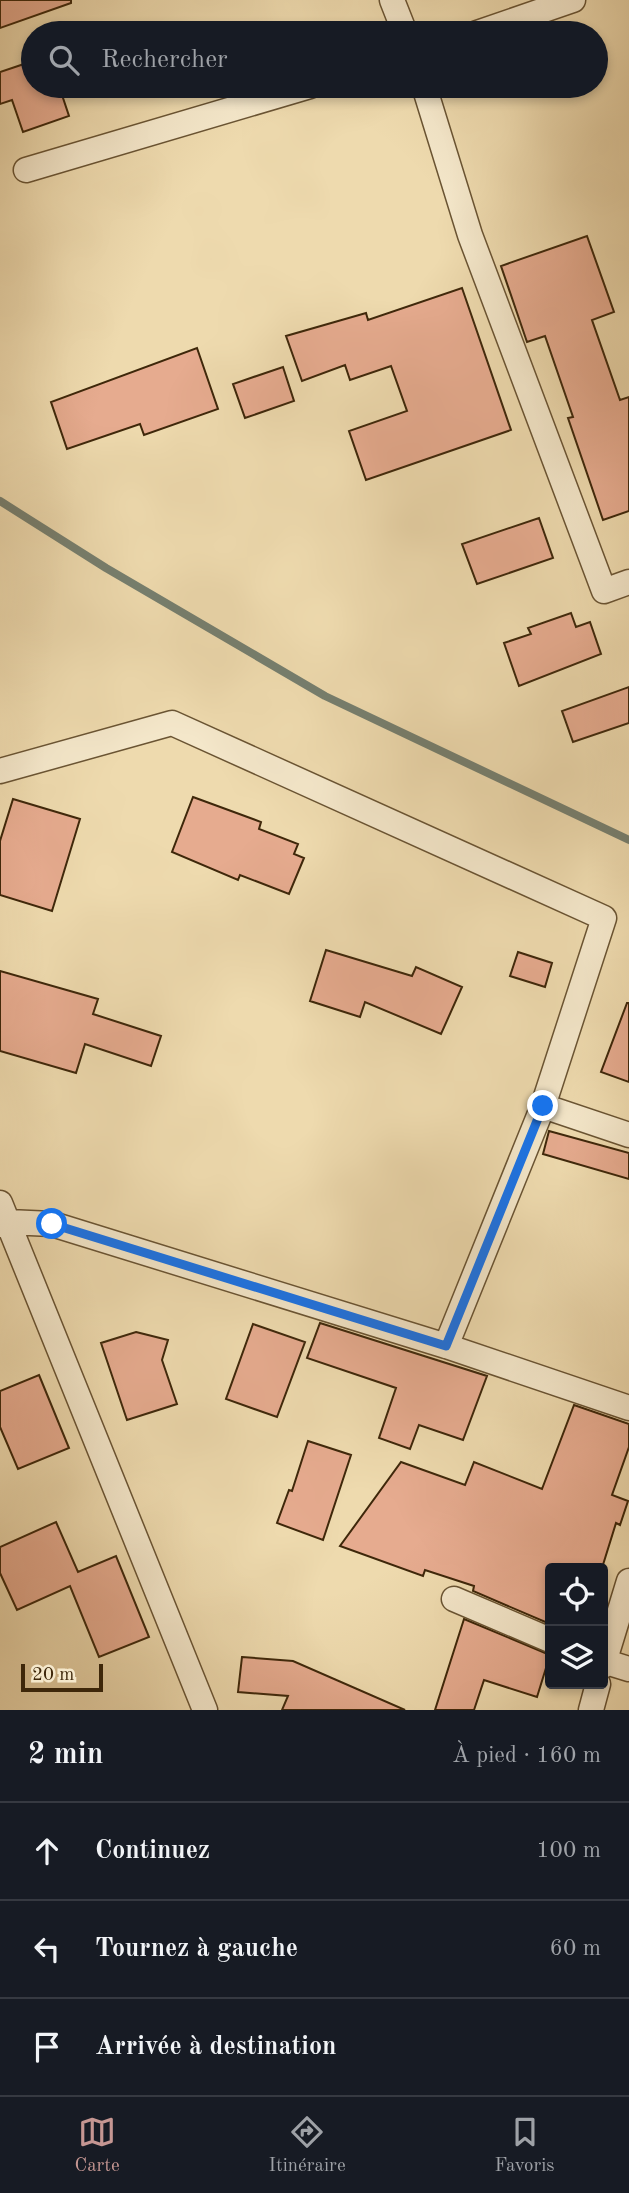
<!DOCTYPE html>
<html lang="fr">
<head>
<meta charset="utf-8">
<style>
  body { margin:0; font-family:"Old Standard TT",serif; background:#20242c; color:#f1f3f6 }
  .controls { position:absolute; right:21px; bottom:21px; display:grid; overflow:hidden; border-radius:7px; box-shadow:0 4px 10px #0003 }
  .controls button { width:63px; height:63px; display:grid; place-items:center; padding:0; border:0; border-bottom:2px solid #363941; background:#171b24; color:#f1f3f6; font:35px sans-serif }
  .scale { position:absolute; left:21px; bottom:18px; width:82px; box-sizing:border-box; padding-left:7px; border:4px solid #3e270a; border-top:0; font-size:19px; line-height:24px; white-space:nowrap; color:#3e270a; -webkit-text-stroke:5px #f4e7ca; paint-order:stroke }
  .stop { position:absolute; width:21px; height:21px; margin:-16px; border:5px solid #1a73e8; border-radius:50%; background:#fff }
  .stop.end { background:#1a73e8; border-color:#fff; box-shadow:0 2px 7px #0008 }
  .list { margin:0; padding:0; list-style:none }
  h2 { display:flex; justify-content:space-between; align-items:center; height:91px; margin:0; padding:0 28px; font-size:30px }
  h2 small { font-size:23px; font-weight:400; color:#9ea1a6 }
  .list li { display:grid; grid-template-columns:46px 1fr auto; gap:21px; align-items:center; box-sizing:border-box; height:98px; padding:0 28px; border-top:2px solid #363941 }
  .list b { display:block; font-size:26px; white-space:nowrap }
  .list em { font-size:23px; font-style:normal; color:#9ea1a6 }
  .icon { flex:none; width:38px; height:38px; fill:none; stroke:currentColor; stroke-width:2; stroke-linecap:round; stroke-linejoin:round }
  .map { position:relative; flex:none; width:629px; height:1710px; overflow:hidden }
  .search { position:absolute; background:#171b24; box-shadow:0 4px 10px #0003; left:21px; right:21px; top:21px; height:77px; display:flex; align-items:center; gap:18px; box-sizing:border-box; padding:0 24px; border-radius:38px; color:#9ea1a6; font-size:26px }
  .sheet { height:385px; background:#171b24 }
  nav { display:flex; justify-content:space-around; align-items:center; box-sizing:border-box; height:98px; border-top:2px solid #363941; background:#171b24; font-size:19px; color:#9ea1a6 }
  nav a { display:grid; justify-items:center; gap:4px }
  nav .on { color:#c59692 }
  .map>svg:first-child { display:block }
</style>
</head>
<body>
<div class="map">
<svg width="629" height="1710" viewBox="0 0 629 1710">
  <rect width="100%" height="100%" fill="#eedaae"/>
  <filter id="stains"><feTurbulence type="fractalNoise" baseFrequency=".00286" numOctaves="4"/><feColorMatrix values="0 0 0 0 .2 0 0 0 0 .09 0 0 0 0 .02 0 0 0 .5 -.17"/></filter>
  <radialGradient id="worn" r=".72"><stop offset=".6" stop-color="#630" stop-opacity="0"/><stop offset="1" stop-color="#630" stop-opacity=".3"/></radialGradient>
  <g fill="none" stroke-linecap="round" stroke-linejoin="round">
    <path stroke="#767f6f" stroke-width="8" d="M 0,501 L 106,568 L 325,696 L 629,840"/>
  </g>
  <path fill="#e6ab8f" stroke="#3e270a" stroke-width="2" d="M 0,0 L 71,0 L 71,3 L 0,28 Z
    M 33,61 L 33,86 L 59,86 L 69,116 L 23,132 L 12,100 L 0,104 L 0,72 Z
    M 587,236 L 614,312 L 592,320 L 620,400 L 629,397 L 629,511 L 603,520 L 568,418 L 573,417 L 545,336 L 527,342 L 501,266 Z
    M 462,288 L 511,430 L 366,480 L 349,431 L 407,411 L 391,366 L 350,380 L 345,365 L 302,381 L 286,336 L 366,313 L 368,320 Z
    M 197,348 L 218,409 L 144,435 L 140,424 L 67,449 L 51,402 Z
    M 283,367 L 294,401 L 245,418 L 233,384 Z
    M 539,518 L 553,558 L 477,584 L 462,544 Z
    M 571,613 L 576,627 L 590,622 L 601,654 L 519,686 L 504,643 L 531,634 L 528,628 Z
    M 629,687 L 629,723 L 573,742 L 562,711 Z
    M 193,797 L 261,822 L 259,829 L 298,844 L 294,854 L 304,858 L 289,894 L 240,875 L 238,880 L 172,852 Z
    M 13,799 L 80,819 L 52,911 L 0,895 L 0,841 Z
    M 326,950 L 412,976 L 416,967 L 462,987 L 441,1034 L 365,1002 L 360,1017 L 310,1001 Z
    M 518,952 L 552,963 L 545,987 L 510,976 Z
    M 0,971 L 98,999 L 93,1014 L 161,1036 L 151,1066 L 85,1044 L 76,1073 L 0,1051 Z
    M 627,1003 L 629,1003 L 629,1082 L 601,1072 Z
    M 549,1131 L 629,1153 L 629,1179 L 543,1154 Z
    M 320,1323 L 487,1376 L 463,1440 L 419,1425 L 410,1449 L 379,1438 L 396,1388 L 307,1358 Z
    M 253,1324 L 305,1342 L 277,1417 L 226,1399 Z
    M 136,1332 L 168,1340 L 162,1360 L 177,1404 L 127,1420 L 101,1343 Z
    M 39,1375 L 69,1448 L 18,1469 L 0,1427 L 0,1391 Z
    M 574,1405 L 629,1424 L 629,1447 L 612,1495 L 628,1501 L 620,1525 L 616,1523 L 602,1568 L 550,1568 L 550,1624 L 473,1591 L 474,1586 L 425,1570 L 423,1576 L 340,1546 L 401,1462 L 465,1485 L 474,1462 L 542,1489 Z
    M 308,1441 L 351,1455 L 323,1540 L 277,1523 L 289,1490 L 292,1491 Z
    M 56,1522 L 78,1572 L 116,1556 L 149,1637 L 99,1657 L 70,1586 L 17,1610 L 0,1573 L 0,1547 Z
    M 464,1619 L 550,1655 L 537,1697 L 484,1680 L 474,1710 L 435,1710 Z
    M 242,1657 L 293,1661 L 405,1710 L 282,1710 L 288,1696 L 238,1692 Z"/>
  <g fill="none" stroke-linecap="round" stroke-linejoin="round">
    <defs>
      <path id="minor" d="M 392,0 L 405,33
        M 477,33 L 573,0
        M 424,86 L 470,235 L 604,591 L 629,582
        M 26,170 L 310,86
        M 0,771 L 172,723 L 604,918 L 543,1106 L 446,1346
        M 543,1106 L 629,1135
        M 0,1203 L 205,1710
        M 0,1225 L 8,1222 L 52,1224 L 446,1346 L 629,1408
        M 454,1599 L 550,1640
        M 603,1661 L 629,1669
        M 603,1666 L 629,1581
        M 591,1710 L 598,1684"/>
    </defs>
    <use href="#minor" stroke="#6a5433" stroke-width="27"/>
    <use href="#minor" stroke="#f4e7ca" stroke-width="24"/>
  </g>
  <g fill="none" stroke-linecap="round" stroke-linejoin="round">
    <path stroke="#1a73e8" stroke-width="9" d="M 52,1224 L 446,1346 L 543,1106"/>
  </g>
  <rect width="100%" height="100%" filter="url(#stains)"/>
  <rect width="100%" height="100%" fill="url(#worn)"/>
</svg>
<div class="controls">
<button><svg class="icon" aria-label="locate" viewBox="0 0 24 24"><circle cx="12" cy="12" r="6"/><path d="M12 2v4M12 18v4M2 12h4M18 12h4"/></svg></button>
<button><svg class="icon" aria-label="layers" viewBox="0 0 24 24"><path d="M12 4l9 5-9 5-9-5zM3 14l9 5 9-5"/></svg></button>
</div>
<div class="scale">20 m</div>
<div class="stop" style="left:52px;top:1224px"></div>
<div class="stop end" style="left:543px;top:1106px"></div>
<div class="search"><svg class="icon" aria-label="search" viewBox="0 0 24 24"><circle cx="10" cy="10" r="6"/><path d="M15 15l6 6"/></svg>Rechercher</div>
</div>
<section class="sheet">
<h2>2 min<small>À pied · 160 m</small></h2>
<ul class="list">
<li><svg class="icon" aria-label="ahead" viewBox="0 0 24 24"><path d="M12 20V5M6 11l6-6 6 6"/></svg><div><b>Continuez</b></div><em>100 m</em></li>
<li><svg class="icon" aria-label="left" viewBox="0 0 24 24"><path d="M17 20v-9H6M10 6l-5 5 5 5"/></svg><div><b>Tournez à gauche</b></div><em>60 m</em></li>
<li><svg class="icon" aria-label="arrive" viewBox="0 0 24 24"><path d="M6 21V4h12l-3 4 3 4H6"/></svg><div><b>Arrivée à destination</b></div></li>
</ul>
</section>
<nav>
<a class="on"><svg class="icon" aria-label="map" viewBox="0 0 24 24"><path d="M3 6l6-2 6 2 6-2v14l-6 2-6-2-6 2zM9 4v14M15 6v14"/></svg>Carte</a>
<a><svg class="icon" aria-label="directions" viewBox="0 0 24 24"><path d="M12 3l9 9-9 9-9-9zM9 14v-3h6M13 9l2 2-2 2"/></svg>Itinéraire</a>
<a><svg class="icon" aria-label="saved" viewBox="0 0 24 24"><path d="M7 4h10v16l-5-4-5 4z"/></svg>Favoris</a>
</nav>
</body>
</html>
